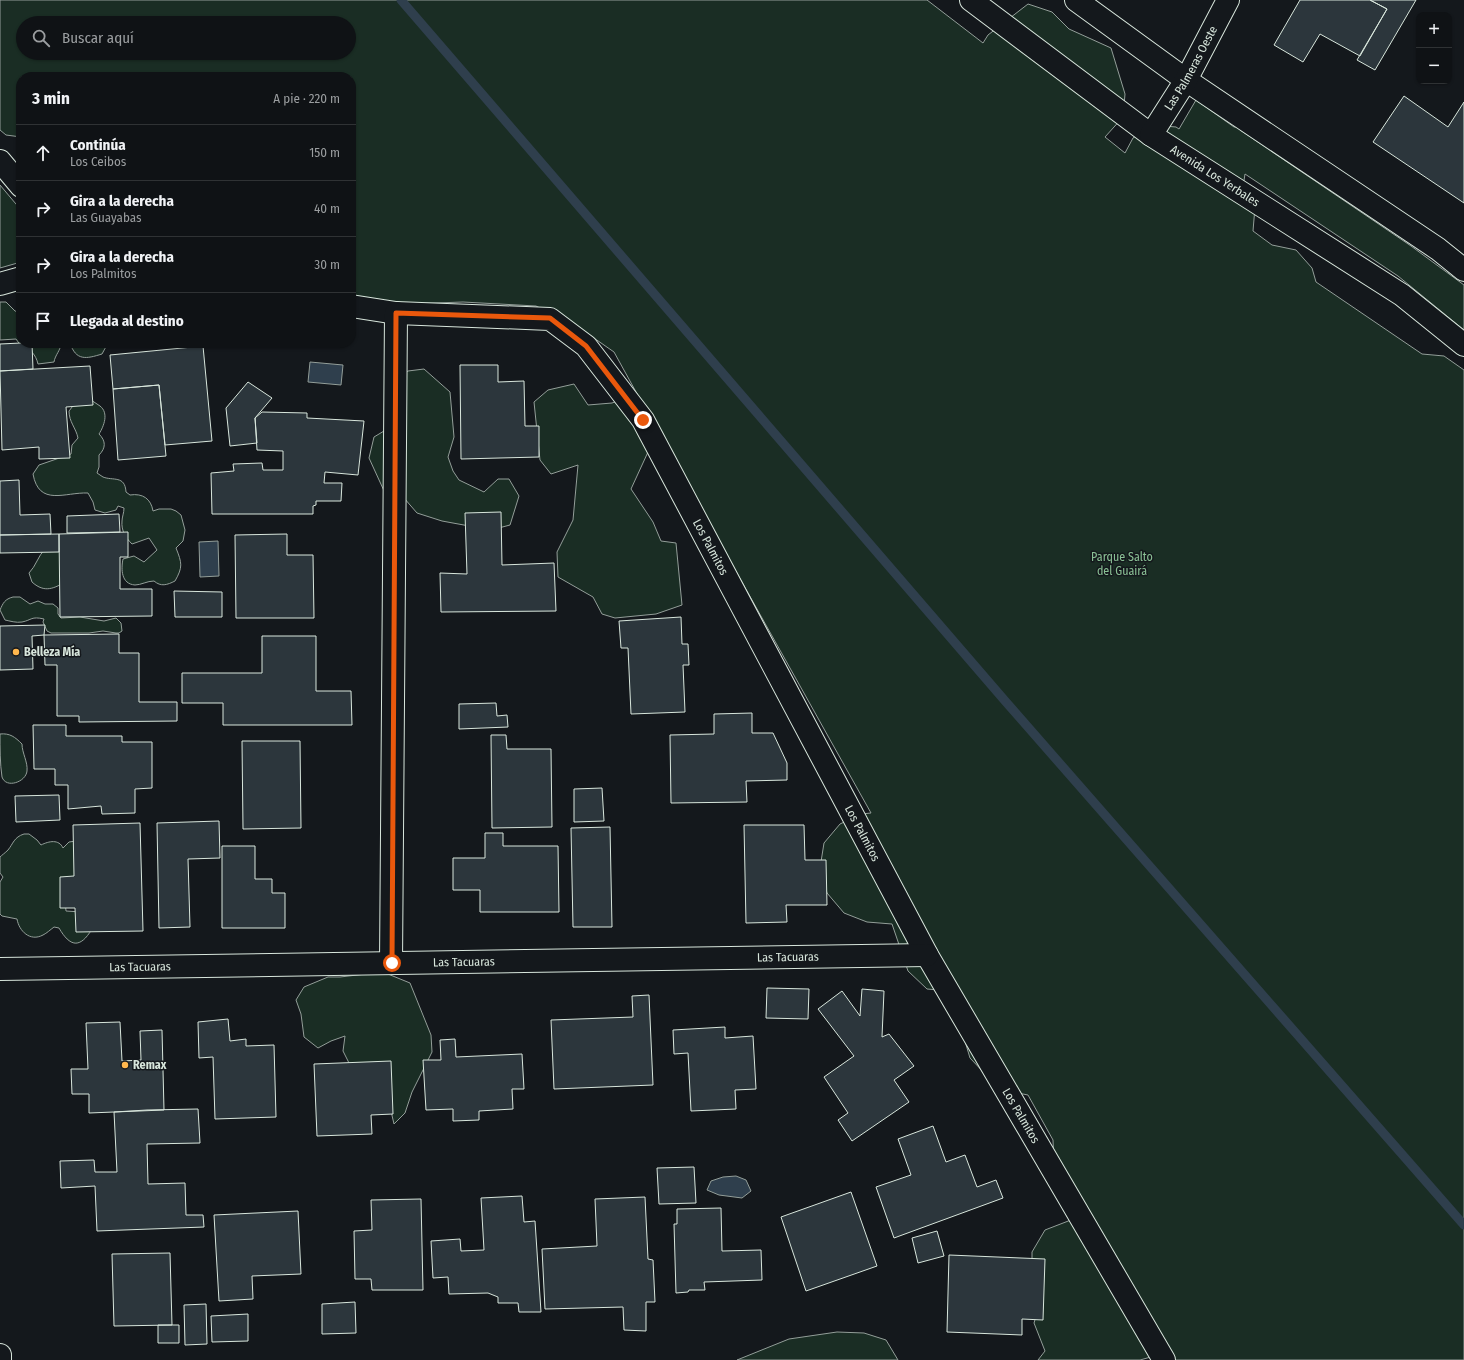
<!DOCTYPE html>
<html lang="es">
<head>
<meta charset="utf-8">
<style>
  body { margin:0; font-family:"Fira Sans Condensed",sans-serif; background:#1d2022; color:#f1f3f6 }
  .controls { position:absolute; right:12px; top:12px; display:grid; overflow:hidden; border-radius:8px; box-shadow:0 1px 3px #0004 }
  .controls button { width:36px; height:36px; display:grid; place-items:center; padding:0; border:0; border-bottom:1px solid #2f3234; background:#0f1215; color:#f1f3f6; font:20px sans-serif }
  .stop { position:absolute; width:12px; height:12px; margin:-9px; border:3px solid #ea580c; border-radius:50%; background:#fff }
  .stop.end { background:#ea580c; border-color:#fff; box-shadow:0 1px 4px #0008 }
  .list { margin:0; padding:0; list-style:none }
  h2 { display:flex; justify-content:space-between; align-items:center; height:52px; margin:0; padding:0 16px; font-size:17px }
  h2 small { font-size:13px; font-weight:400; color:#9b9ea0 }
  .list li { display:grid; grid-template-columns:26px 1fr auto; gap:12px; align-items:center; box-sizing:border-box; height:56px; padding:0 16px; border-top:1px solid #2f3234 }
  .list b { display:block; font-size:15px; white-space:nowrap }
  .list p { margin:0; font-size:13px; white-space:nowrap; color:#9b9ea0 }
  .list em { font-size:13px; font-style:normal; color:#9b9ea0 }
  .icon { flex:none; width:22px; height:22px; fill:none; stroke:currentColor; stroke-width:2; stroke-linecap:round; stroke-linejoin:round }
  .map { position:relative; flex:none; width:1464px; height:1360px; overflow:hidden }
  .search { position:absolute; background:#0f1215; box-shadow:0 1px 3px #0004; left:16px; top:16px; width:340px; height:44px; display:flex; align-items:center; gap:10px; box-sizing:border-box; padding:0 14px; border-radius:22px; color:#9b9ea0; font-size:15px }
  .panel { position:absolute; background:#0f1215; box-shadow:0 1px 3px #0004; left:16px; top:72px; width:340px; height:276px; border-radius:16px }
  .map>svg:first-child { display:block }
</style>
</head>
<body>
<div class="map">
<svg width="1464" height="1360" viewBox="0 0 1464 1360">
  <rect width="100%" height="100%" fill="#14181c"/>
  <path fill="#1a2d24" stroke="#939e99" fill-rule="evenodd" d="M 0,0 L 927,0 L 983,43 L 988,35 L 1028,4 L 1052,12 L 1069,29 L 1111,48 L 1125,94 L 1123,117 L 1105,137 L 1125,153 L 1133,138 L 1152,125 L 1176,127 L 1179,129 L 1196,100 L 1234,127 L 1238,127 L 1240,130 L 1411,246 L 1464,285 L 1464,330 L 1398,276 L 1245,174 L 1243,187 L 1255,207 L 1253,231 L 1272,245 L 1296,250 L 1312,268 L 1316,282 L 1422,354 L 1444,356 L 1464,370 L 1464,1360 L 1158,1360 L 1158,1355 L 1140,1360 L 1038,1360 L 1045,1351 L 1034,1323 L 1041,1300 L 1032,1277 L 1032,1252 L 1045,1230 L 1089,1213 L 1054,1166 L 1053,1140 L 1028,1095 L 1013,1092 L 989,1078 L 970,1058 L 950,991 L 927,989 L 908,971 L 892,924 L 867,922 L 844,913 L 827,893 L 820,868 L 824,843 L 840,824 L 861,814 L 871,813 L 724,550 L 648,452 L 631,489 L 653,522 L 661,541 L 676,543 L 682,605 L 656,614 L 615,618 L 602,614 L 593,597 L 558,577 L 557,552 L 573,520 L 578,465 L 551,474 L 540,460 L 534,402 L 548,390 L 574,384 L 588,405 L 612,403 L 623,399 L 641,401 L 614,352 L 581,329 L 536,306 L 463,302 L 351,306 L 351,77 L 21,77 L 21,137 L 6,135 L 0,130 ZM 23,23 L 349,23 L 349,53 L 23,53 Z
    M 0,185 L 21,210 L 21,262 L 0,268 Z
    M 0,302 L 6,302 L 15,311 L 21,313 L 21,343 L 61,343 C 61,350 55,355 54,362 L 38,364 C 36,355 30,348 21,346 L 16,339 L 0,340 Z
    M 70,343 L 108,343 L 102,354 C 86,359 76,361 70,343 Z
    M 424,369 L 450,392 L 454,437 L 448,457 L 453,471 L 459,480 L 484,492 L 498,479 L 509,479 L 519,496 L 510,525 L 491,530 L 442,521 L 417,513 L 404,498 L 385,493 L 369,458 L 374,437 L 389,428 L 395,379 L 408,371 Z
    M 91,400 C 94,402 97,404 100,406 C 109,413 104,426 99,434 C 106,441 106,448 99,455 L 99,467 L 97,473 C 99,474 101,476 103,477 C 113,481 125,475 126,492 L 130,495 C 143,493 151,499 153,511 L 159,509 L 171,509 L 176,511 L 181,515 L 185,530 L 183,541 L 176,548 C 182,563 183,567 175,581 C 167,585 161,587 154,581 C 147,581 141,585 135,585 C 121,584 121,569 123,559 L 134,556 L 144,562 L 157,550 L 149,538 L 132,544 C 126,538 121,531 122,521 C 122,517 124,513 124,508 L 118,506 L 116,510 L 105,513 L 95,510 L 93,502 L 88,493 C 65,492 39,507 33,474 L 39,465 L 71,454 L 72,445 L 78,438 C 76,428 69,422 69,411 L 76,402 Z
    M 56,548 L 61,549 L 65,582 C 52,590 43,592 32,582 L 29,573 C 36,566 38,556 45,549 Z
    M 13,597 L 20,597 L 30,604 L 38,601 L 45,604 L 53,604 L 58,608 L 58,614 L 61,618 L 80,617 L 104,621 L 116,618 L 121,623 L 122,631 L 119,633 L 116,633 L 103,631 L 89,633 L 51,633 L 47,631 L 43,622 L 44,619 C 31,616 32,620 22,622 C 16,623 10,621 5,620 L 0,610 C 3,603 5,599 13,597 Z
    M 0,734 C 10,733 15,737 22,744 C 22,753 28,762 27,771 C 26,782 6,789 2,777 C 0,764 0,748 0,734 Z
    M 24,834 L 29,834 L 37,840 L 41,845 C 49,841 59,839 63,848 L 69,842 L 76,841 L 88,849 L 65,900 L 66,911 L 81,912 L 92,929 C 80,949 70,947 59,928 L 54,927 C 50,930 47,933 43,935 C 30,942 19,931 17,919 L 2,916 L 0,914 L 0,882 L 3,877 L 0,873 L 0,857 C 2,855 5,853 8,850 C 13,844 14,837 24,834 Z
    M 383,972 L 410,983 L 431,1035 L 432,1052 L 412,1092 L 405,1113 L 394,1124 L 384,1081 L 351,1067 L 343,1051 L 345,1036 L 331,1041 L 318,1048 L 304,1037 L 301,1014 L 296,1000 L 304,987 L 328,977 L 340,977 Z
    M 837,1332 L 864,1333 L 886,1340 L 898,1360 L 737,1360 L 789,1339 Z"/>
  <path fill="#2f3f4d" stroke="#939e99" d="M 310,362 L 343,365 L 341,385 L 308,382 Z
    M 218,541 L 219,576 L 200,577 L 199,542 Z
    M 736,1176 L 746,1180 L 751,1191 L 742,1198 L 719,1195 L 707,1190 L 711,1181 L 723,1177 Z"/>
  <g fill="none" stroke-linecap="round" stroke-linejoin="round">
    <path stroke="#2f3f4d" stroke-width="9" d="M 401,0 L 1006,702 L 1464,1225"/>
  </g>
  <path fill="#2c363c" stroke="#d8e6dc" d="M 1300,0 L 1370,0 L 1387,9 L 1360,56 L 1320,34 L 1303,62 L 1274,45 Z
    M 1370,0 L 1416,0 L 1375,70 L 1357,60 L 1387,9 Z
    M 1404,96 L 1448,127 L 1464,102 L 1464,203 L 1373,142 Z
    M 21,343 L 32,343 L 33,369 L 0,371 L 0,344 Z
    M 203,346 L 212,441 L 165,445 L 159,385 L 113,389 L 110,355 Z
    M 460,365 L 498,365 L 498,382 L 524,381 L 525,426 L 539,426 L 539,457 L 461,459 Z
    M 90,366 L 93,405 L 66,407 L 70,458 L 39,459 L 39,447 L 2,450 L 0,371 Z
    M 248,382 L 272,398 L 255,418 L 257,443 L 230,446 L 226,408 Z
    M 159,385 L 166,456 L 118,460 L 113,389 Z
    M 262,412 L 307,413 L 307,418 L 364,421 L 358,475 L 325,472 L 324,483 L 342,483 L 341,501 L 316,501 L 316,505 L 313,506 L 313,514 L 212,514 L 211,473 L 234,471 L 233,464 L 262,463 L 263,470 L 283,470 L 283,451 L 257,450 L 255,418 Z
    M 19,480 L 20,515 L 50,514 L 51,534 L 0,535 L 0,481 Z
    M 501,512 L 502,565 L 554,563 L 556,611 L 441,612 L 440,573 L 467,574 L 465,513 Z
    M 119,514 L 120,532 L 67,533 L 67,516 Z
    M 128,532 L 128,557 L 120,557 L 120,589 L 152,589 L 152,616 L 60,617 L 59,534 Z
    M 59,534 L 59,552 L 0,553 L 0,535 Z
    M 287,534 L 287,555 L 313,555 L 314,618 L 236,618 L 235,535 Z
    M 174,591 L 222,592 L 222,617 L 175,617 Z
    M 681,617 L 682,644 L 688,644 L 689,665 L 683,665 L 685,712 L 631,714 L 628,648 L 621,648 L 619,621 Z
    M 45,625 L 44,635 L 32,636 L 33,669 L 0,670 L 0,626 Z
    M 119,634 L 119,653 L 139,653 L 139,702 L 177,702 L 177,721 L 79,722 L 79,716 L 57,716 L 57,665 L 45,665 L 44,635 Z
    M 262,636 L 316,636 L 316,691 L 351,691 L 352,725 L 223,725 L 223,703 L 182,703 L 182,673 L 262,673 Z
    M 496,703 L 497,716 L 507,715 L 508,727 L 459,729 L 459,704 Z
    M 752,713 L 752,733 L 773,733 L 787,763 L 787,780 L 746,781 L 747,802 L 671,803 L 670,735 L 714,734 L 714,714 Z
    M 33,725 L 66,725 L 66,736 L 122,736 L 122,742 L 152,742 L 152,788 L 135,789 L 135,813 L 102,814 L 101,806 L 68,809 L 68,785 L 55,785 L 55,769 L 34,769 Z
    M 491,735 L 506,735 L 507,749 L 551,749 L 552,827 L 492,828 Z
    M 242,741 L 300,741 L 301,828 L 243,829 Z
    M 602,788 L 604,821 L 574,822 L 574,789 Z
    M 59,795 L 60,820 L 16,822 L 15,796 Z
    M 219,821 L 220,858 L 188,859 L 190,927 L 159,928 L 157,823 Z
    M 140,823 L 143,931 L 76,932 L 75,908 L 60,908 L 60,877 L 74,876 L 73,825 Z
    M 744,825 L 804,825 L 805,860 L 826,860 L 827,905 L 786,905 L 787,922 L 746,923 Z
    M 610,827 L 612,927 L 573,927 L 571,828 Z
    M 485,833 L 503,833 L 503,846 L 558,846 L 559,912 L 480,912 L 480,890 L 453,890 L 453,858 L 485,858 Z
    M 222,846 L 255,846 L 255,879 L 272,879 L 272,893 L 285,893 L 285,928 L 222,928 Z
    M 767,988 L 809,989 L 808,1019 L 766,1018 Z
    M 862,989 L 884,991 L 882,1037 L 889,1034 L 914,1066 L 894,1080 L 909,1102 L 852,1141 L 838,1120 L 848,1113 L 824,1077 L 854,1056 L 818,1009 L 842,991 L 860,1016 Z
    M 649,995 L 653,1085 L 554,1089 L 551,1020 L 633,1017 L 632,996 Z
    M 228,1019 L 230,1041 L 246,1039 L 246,1046 L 274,1045 L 276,1117 L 215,1119 L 213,1057 L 199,1058 L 198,1022 Z
    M 120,1022 L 122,1061 L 141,1060 L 140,1031 L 162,1030 L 164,1110 L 89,1113 L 89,1094 L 72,1094 L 71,1069 L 88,1069 L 86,1023 Z
    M 725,1027 L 725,1038 L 753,1036 L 756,1089 L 735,1090 L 736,1109 L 691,1111 L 688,1053 L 674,1054 L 673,1030 Z
    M 455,1039 L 456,1057 L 522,1054 L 524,1089 L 512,1089 L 513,1109 L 479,1111 L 479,1120 L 453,1121 L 453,1109 L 426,1110 L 423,1060 L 441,1060 L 440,1040 Z
    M 391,1061 L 393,1114 L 371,1115 L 372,1134 L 317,1136 L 314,1064 Z
    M 198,1109 L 200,1143 L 147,1144 L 148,1184 L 185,1183 L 186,1215 L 203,1215 L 204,1227 L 97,1231 L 95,1186 L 61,1188 L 60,1161 L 94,1160 L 95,1172 L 117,1172 L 114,1112 L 147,1110 Z
    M 933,1126 L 946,1162 L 965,1155 L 977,1187 L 996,1180 L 1003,1198 L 894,1238 L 876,1187 L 911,1175 L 898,1139 Z
    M 694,1167 L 696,1203 L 659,1204 L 657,1168 Z
    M 851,1192 L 877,1266 L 806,1291 L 781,1217 Z
    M 522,1196 L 524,1222 L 535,1221 L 541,1312 L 519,1312 L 518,1303 L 498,1303 L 498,1297 L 488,1293 L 449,1294 L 448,1277 L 433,1278 L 431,1241 L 460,1239 L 461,1251 L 484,1250 L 481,1198 Z
    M 645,1197 L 648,1259 L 653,1260 L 655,1302 L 646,1302 L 646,1331 L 624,1330 L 623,1307 L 545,1309 L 542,1249 L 597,1246 L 595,1199 Z
    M 421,1199 L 423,1290 L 372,1290 L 371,1279 L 355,1279 L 354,1231 L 372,1230 L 371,1200 Z
    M 721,1208 L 722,1251 L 761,1250 L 762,1280 L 704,1282 L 705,1290 L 689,1290 L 688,1292 L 676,1293 L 674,1224 L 677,1224 L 677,1209 Z
    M 298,1211 L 301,1274 L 252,1276 L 253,1299 L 219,1301 L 214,1215 Z
    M 937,1231 L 944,1256 L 918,1263 L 912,1238 Z
    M 170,1253 L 172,1325 L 114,1326 L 112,1254 Z
    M 949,1255 L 1045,1259 L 1043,1320 L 1022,1319 L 1022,1335 L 947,1332 Z
    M 355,1302 L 356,1333 L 322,1334 L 322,1304 Z
    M 206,1304 L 207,1344 L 185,1345 L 184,1305 Z
    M 248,1314 L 248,1341 L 212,1342 L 211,1316 Z
    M 158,1325 L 179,1325 L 179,1343 L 158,1343 Z"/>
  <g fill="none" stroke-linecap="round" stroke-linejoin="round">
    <defs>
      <g id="minor">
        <path id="s1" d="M 971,0 L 1151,135 L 1402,295 L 1464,345"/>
        <path d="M 1076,0 L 1186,80 L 1438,249 L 1464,270"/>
        <path id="s2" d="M 1151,135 L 1186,80 L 1228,0"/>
        <path d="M 0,161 L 21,186"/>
        <path d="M 0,284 L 21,278"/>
        <path id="s3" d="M 351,306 L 396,313 L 550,319 L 586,346 L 643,420 L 927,955 L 1164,1360"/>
        <path d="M 391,963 L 396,313"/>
        <path id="s4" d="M 0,969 L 927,955"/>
        <path d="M 0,1355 L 0,1360"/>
      </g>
    </defs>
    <use href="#minor" stroke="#d8e6dc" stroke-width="24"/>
    <use href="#minor" stroke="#14181c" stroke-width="22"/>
  </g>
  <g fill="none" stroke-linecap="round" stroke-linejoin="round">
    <path stroke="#ea580c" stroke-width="5" d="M 392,963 L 396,313 L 550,318 L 586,346 L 643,420"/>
  </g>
  <g fill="#ffb74d" stroke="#14181c" stroke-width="1.5">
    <circle cx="16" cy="652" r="4"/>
    <circle cx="125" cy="1065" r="4"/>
  </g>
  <g text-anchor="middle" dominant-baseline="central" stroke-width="3" stroke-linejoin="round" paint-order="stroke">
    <g font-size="12" fill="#d8e6dc" stroke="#14181c">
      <text stroke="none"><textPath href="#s2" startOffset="78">Las Palmeras Oeste</textPath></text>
      <text stroke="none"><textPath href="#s1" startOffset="301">Avenida Los Yerbales</textPath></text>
      <text stroke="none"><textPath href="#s3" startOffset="482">Los Palmitos</textPath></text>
      <text stroke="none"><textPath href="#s3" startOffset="806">Los Palmitos</textPath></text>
      <text stroke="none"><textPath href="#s4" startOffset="788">Las Tacuaras</textPath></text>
      <text stroke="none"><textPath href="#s4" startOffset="464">Las Tacuaras</textPath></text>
      <text stroke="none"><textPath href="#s4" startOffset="140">Las Tacuaras</textPath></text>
      <text stroke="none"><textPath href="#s3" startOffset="1130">Los Palmitos</textPath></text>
    </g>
    <g font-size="12" fill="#8ac095" stroke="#14181c">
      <text x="1122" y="557">Parque Salto<tspan x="1122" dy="14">del Guairá</tspan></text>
    </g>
    <g font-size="12" font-weight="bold" fill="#d8e6dc" stroke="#14181c" text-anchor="start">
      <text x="24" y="652">Belleza Mía</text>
      <text x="133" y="1065">Remax</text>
    </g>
  </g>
</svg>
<div class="controls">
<button>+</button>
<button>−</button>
</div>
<div class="stop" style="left:392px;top:963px"></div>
<div class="stop end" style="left:643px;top:420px"></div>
<div class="search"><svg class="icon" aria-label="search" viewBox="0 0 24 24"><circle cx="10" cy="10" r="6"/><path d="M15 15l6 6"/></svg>Buscar aquí</div>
<section class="panel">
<h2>3 min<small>A pie · 220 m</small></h2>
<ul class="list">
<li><svg class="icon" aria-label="ahead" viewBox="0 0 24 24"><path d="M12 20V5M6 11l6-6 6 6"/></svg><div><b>Continúa</b><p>Los Ceibos</p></div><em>150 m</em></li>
<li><svg class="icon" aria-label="right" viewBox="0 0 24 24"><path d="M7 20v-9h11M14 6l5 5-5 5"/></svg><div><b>Gira a la derecha</b><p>Las Guayabas</p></div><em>40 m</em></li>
<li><svg class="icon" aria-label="right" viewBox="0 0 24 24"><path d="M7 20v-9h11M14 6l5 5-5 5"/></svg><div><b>Gira a la derecha</b><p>Los Palmitos</p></div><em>30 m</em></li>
<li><svg class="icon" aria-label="arrive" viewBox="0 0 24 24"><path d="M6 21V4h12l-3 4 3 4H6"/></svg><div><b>Llegada al destino</b></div></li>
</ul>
</section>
</div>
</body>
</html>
